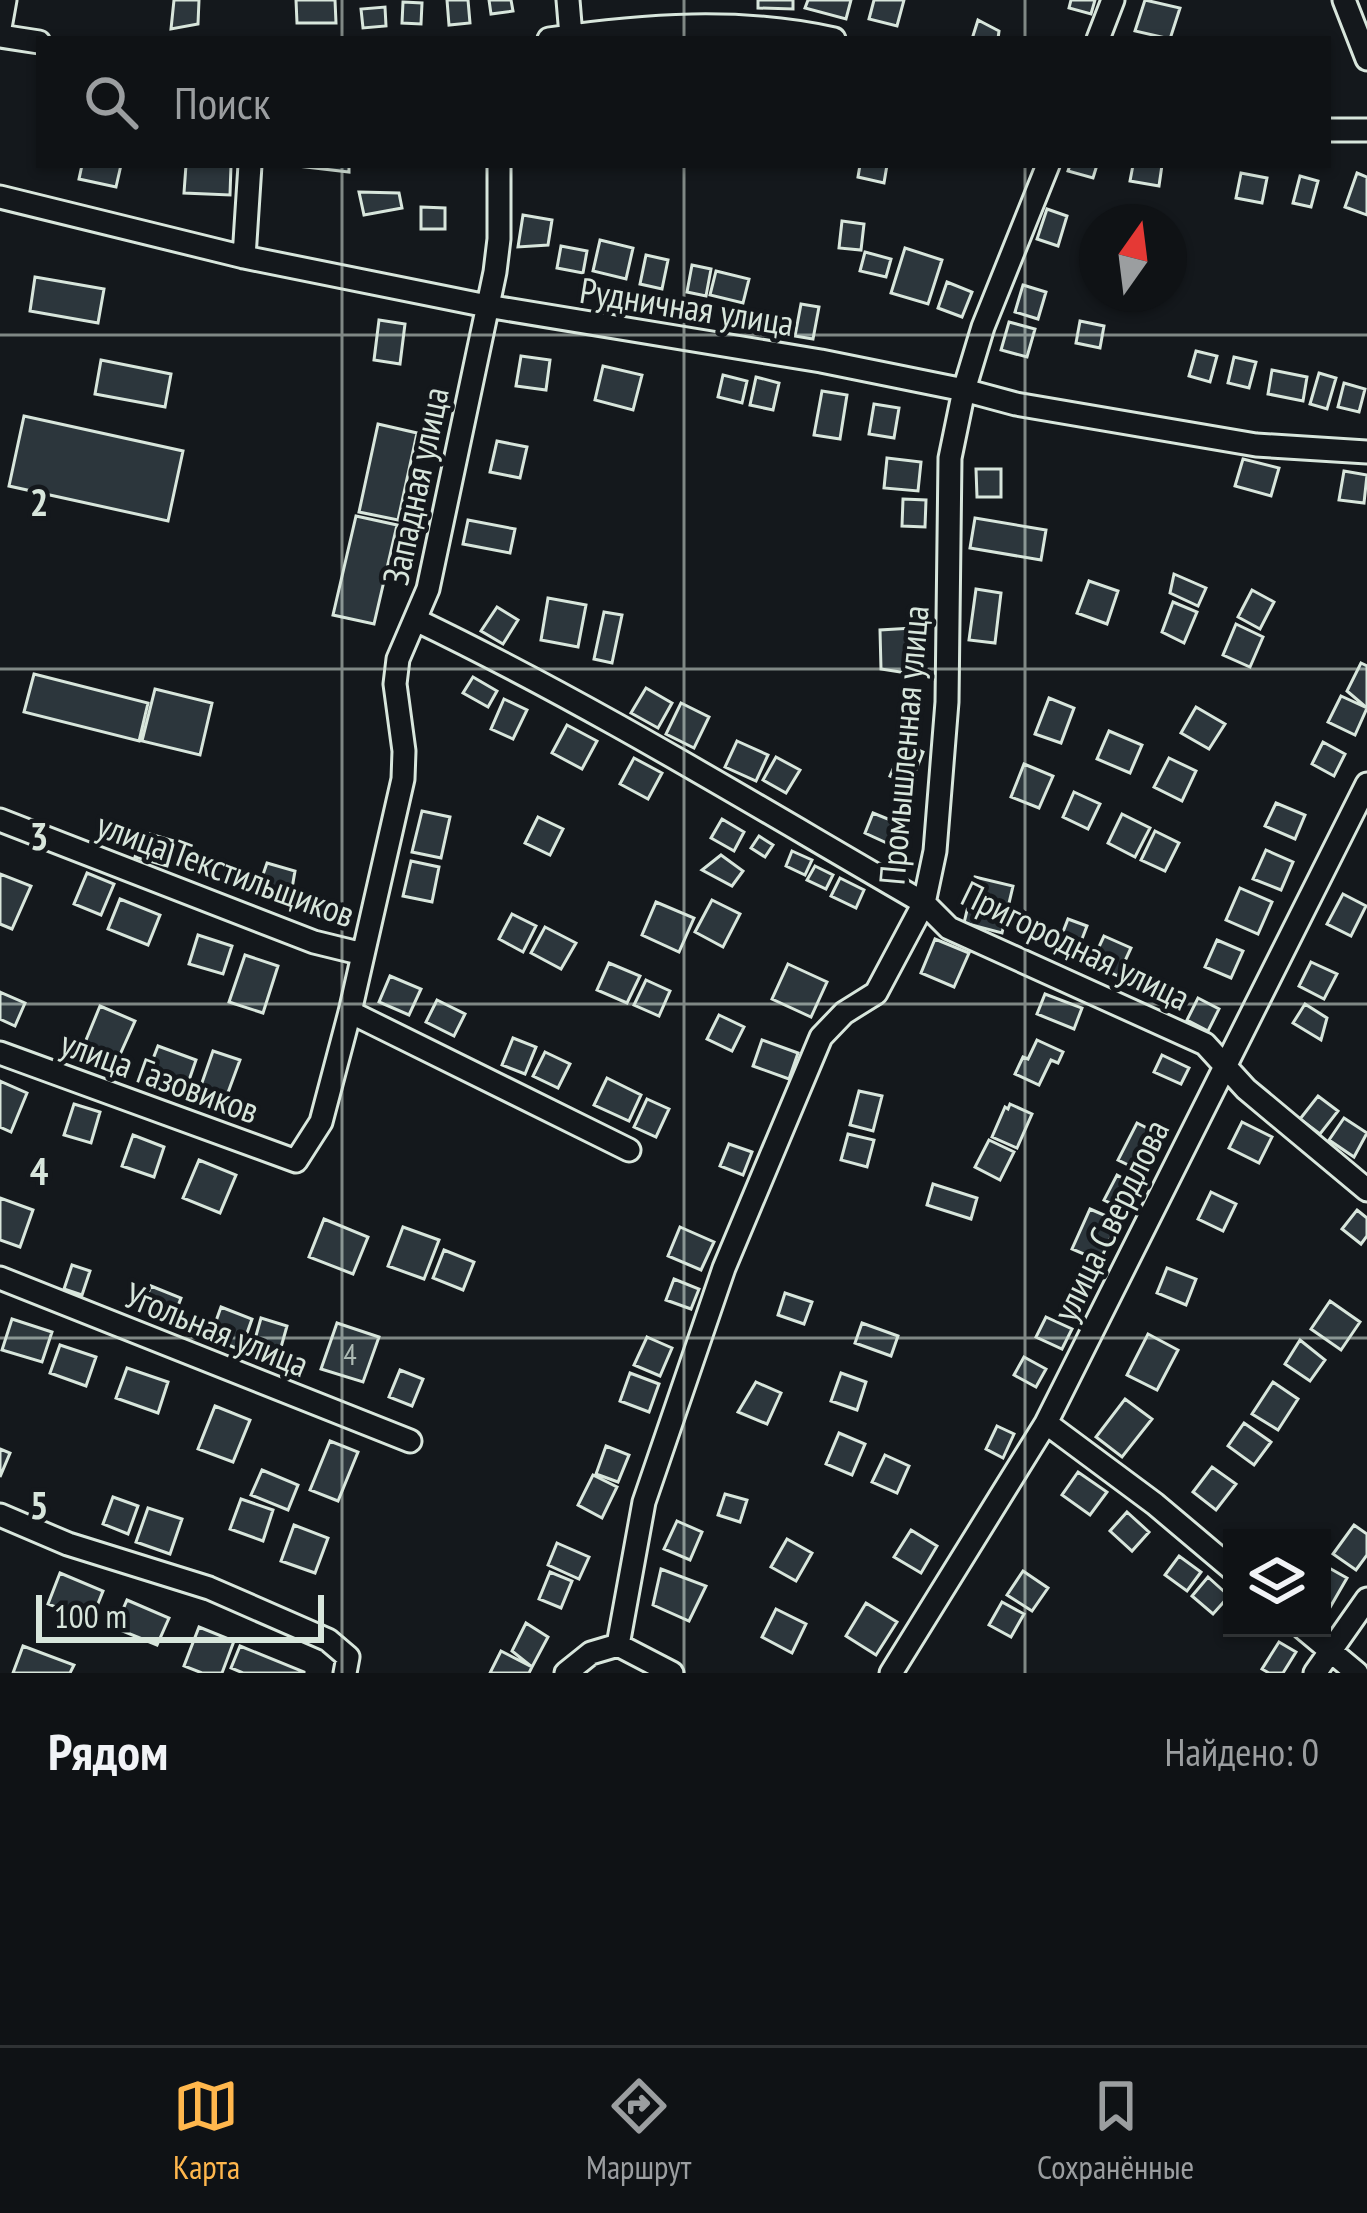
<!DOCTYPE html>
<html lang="ru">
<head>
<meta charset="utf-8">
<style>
  body { margin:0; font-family:"PT Sans Narrow",sans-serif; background:#1d2022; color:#f1f3f6 }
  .controls { position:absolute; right:36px; bottom:36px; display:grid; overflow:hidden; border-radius:0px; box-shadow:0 3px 9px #0004 }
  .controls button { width:108px; height:108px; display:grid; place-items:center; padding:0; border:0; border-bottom:3px solid #2f3234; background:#0f1215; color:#f1f3f6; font:60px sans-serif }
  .compass { position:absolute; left:1079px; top:204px; width:108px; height:108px; border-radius:50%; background:#0f1215; box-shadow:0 3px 9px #0004; rotate:14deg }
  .scale { position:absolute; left:36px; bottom:30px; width:288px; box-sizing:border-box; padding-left:12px; border:6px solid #d8e6dc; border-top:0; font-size:33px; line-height:42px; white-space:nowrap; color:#d8e6dc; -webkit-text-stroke:9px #14181c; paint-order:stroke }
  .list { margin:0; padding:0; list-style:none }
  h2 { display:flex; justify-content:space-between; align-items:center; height:156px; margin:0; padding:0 48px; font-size:51px }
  h2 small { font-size:39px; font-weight:400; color:#9b9ea0 }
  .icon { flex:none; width:66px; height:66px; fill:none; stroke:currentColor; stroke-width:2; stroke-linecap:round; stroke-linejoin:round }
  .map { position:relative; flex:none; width:1367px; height:1673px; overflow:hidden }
  .search { position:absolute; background:#0f1215; box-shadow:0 3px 9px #0004; left:36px; right:36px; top:36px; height:132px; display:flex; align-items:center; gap:30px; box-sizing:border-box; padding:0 42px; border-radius:0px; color:#9b9ea0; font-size:45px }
  .sheet { height:372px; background:#0f1215 }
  nav { display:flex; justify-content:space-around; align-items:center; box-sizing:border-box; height:168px; border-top:3px solid #2f3234; background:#0f1215; font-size:33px; color:#9b9ea0 }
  nav a { display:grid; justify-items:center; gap:6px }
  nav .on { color:#ffb74d }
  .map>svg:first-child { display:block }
</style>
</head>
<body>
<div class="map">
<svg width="1367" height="1673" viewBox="0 0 1367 1673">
  <rect width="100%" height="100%" fill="#14181c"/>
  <path fill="#2c363c" stroke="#d8e6dc" stroke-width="3" d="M 174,0 L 199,0 L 198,24 L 171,29 Z
    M 296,0 L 335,0 L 336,23 L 297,23 Z
    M 447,0 L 468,0 L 470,23 L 449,25 Z
    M 489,0 L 511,0 L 513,11 L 491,14 Z
    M 758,0 L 793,0 L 793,9 L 758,8 Z
    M 808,0 L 851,0 L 846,19 L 805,8 Z
    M 874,0 L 904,0 L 897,26 L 869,19 Z
    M 1071,0 L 1095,0 L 1091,14 L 1069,8 Z
    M 1145,0 L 1180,8 L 1170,39 L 1135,31 Z
    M 403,2 L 422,3 L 421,24 L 402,23 Z
    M 385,7 L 386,26 L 363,28 L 361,9 Z
    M 978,20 L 999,31 L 998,39 L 972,39 Z
    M 82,165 L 121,165 L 116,187 L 79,179 Z
    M 186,165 L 231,165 L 230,195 L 184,193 Z
    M 349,165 L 349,172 L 298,166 L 299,165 Z
    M 860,165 L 887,165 L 884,183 L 858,177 Z
    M 1070,165 L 1097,165 L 1093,178 L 1068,171 Z
    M 1133,165 L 1162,165 L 1159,186 L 1130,181 Z
    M 1241,173 L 1267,178 L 1262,203 L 1236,198 Z
    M 1357,173 L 1367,177 L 1367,215 L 1345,207 Z
    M 1300,176 L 1318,181 L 1311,207 L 1293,203 Z
    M 359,192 L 399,193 L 402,208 L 364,215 Z
    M 421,207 L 445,208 L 445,229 L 421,229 Z
    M 1047,209 L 1067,216 L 1058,246 L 1037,239 Z
    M 523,215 L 552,220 L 548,245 L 518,247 Z
    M 842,221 L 864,224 L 861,250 L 839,248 Z
    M 600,240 L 633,248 L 626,279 L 593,271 Z
    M 561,246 L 587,251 L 583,273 L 557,268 Z
    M 905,248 L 942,260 L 928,304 L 891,293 Z
    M 865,252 L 891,259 L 886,277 L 860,271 Z
    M 646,255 L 668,260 L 662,289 L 640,284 Z
    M 692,265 L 711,269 L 706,296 L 687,292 Z
    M 716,271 L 749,279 L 743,303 L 710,295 Z
    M 35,277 L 104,289 L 98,323 L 30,311 Z
    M 947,282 L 972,292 L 962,317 L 938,308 Z
    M 1023,285 L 1046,292 L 1038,319 L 1015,312 Z
    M 801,304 L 819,307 L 813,339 L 795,336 Z
    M 379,320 L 405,324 L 400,364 L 374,360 Z
    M 1080,321 L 1104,326 L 1100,348 L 1076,343 Z
    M 1009,322 L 1035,329 L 1027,357 L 1001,350 Z
    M 1196,351 L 1217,356 L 1210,382 L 1189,376 Z
    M 521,356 L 550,360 L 546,390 L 516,386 Z
    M 1234,357 L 1256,362 L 1249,388 L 1228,383 Z
    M 101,360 L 171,374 L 165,407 L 95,394 Z
    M 603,366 L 642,375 L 633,410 L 595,400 Z
    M 1272,370 L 1307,377 L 1303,401 L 1268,394 Z
    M 1319,373 L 1336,378 L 1327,409 L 1310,404 Z
    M 723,375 L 747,381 L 742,403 L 718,397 Z
    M 756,377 L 779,383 L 773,410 L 750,405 Z
    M 1344,383 L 1365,389 L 1359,412 L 1338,407 Z
    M 822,391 L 847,395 L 840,439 L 814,435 Z
    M 874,404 L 899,408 L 894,438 L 869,434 Z
    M 24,416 L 183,451 L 168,521 L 9,486 Z
    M 378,424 L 417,433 L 398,520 L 359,512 Z
    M 497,441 L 527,447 L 520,478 L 490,472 Z
    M 887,458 L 921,462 L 918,491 L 884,488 Z
    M 1243,459 L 1279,468 L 1271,496 L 1235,486 Z
    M 976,469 L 1001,469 L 1001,497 L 977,497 Z
    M 1344,471 L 1367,475 L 1364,503 L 1339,500 Z
    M 903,499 L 926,500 L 925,527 L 902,526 Z
    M 356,516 L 397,525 L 374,624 L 333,615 Z
    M 975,518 L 1046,530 L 1041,560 L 970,548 Z
    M 468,520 L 515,529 L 510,553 L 463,544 Z
    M 1174,574 L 1206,588 L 1198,606 L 1170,593 Z
    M 1089,581 L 1118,591 L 1107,624 L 1077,613 Z
    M 976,589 L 1001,593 L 995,643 L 969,640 Z
    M 1252,590 L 1274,602 L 1260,629 L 1238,617 Z
    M 548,598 L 586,605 L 578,647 L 541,640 Z
    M 1173,602 L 1197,612 L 1184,643 L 1162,632 Z
    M 497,607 L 518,620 L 503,644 L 481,631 Z
    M 604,612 L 622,615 L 612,663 L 594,659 Z
    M 1236,624 L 1263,637 L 1250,667 L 1223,655 Z
    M 913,628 L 913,674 L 881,669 L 880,630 Z
    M 1361,663 L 1367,666 L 1367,708 L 1347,691 Z
    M 34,674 L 148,703 L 139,741 L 24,712 Z
    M 473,677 L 497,691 L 488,707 L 463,693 Z
    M 646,688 L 672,703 L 658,728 L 631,713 Z
    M 155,689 L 212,703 L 200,755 L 142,741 Z
    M 1341,696 L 1367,708 L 1355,735 L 1328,722 Z
    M 1049,698 L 1074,708 L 1061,743 L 1035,734 Z
    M 504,699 L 527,710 L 513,739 L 491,729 Z
    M 681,703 L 709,717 L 694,748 L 666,734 Z
    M 1196,707 L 1225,724 L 1209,749 L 1181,733 Z
    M 567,725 L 597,741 L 582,769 L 552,753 Z
    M 1109,731 L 1142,745 L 1130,773 L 1097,759 Z
    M 737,741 L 768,755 L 756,781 L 725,767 Z
    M 1323,742 L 1345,754 L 1334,776 L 1312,764 Z
    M 904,744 L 923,752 L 910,785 L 890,776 Z
    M 776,757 L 800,770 L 786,793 L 763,780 Z
    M 634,758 L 662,773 L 648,799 L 620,784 Z
    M 1169,758 L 1196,771 L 1182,801 L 1154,787 Z
    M 1024,764 L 1053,776 L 1039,808 L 1011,797 Z
    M 1074,792 L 1100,804 L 1088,829 L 1063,817 Z
    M 1276,803 L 1305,815 L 1295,839 L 1265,826 Z
    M 422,811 L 450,817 L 441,858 L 412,852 Z
    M 873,813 L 898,823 L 889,844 L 865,833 Z
    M 1122,814 L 1150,828 L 1135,857 L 1108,843 Z
    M 538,817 L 563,829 L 550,855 L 525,843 Z
    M 722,819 L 744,832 L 734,851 L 711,838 Z
    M 1155,831 L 1179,843 L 1165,871 L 1141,860 Z
    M 143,832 L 174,841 L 167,866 L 135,857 Z
    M 759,836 L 773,845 L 765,857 L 751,848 Z
    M 1266,850 L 1293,862 L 1281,890 L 1253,879 Z
    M 792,851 L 812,860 L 805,875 L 786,866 Z
    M 721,855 L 743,871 L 732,886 L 702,870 Z
    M 411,861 L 439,867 L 432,902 L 403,896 Z
    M 267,863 L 295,871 L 290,900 L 258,889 Z
    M 815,866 L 833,875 L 826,889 L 807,880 Z
    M 87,873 L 114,884 L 101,915 L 74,904 Z
    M 0,874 L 31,886 L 12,929 L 0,924 Z
    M 975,877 L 1013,886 L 1002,933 L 964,923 Z
    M 840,878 L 864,890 L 856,908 L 831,896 Z
    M 1240,888 L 1272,902 L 1258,934 L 1226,920 Z
    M 1343,894 L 1366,906 L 1351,936 L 1327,924 Z
    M 120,899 L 160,915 L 148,945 L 108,929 Z
    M 712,900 L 740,914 L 723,947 L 695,932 Z
    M 656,902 L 694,918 L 679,952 L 642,935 Z
    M 512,914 L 536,926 L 523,952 L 499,939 Z
    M 1068,919 L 1087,926 L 1075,957 L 1056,950 Z
    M 545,927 L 576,943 L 561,969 L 531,953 Z
    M 198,935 L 232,946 L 223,974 L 189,964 Z
    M 1104,936 L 1131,948 L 1118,976 L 1091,964 Z
    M 935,939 L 969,953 L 954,987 L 921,973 Z
    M 1217,940 L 1243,951 L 1231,978 L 1205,967 Z
    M 245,955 L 278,966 L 263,1013 L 229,1002 Z
    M 1311,962 L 1337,974 L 1324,999 L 1299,986 Z
    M 609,963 L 640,976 L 627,1003 L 597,990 Z
    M 788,964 L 827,982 L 811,1017 L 772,999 Z
    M 390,976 L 421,989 L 409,1015 L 379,1002 Z
    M 646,980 L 670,991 L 659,1016 L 634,1005 Z
    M 0,992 L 25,1003 L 15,1026 L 0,1019 Z
    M 1045,994 L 1082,1008 L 1074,1029 L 1037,1014 Z
    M 1198,998 L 1219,1009 L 1208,1031 L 1187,1020 Z
    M 437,1000 L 465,1014 L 454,1036 L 426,1022 Z
    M 1305,1004 L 1327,1018 L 1321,1040 L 1293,1023 Z
    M 100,1006 L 135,1021 L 118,1059 L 84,1045 Z
    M 719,1015 L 744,1027 L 732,1051 L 707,1039 Z
    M 513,1038 L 536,1047 L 525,1074 L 502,1065 Z
    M 762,1040 L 798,1053 L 789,1079 L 753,1066 Z
    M 1037,1040 L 1063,1052 L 1058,1063 L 1051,1060 L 1039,1085 L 1015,1074 L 1023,1057 L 1028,1059 Z
    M 158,1046 L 196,1060 L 185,1092 L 146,1077 Z
    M 213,1051 L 240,1060 L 223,1106 L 197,1097 Z
    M 545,1052 L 570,1064 L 558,1088 L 533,1076 Z
    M 1162,1055 L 1189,1068 L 1181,1084 L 1154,1072 Z
    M 607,1078 L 641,1095 L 629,1121 L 594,1105 Z
    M 0,1081 L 27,1093 L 11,1132 L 0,1127 Z
    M 859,1091 L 882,1096 L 873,1131 L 850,1125 Z
    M 1318,1096 L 1338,1111 L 1320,1134 L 1300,1119 Z
    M 647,1099 L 669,1109 L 656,1137 L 634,1127 Z
    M 74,1104 L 100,1112 L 91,1143 L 64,1135 Z
    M 1010,1104 L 1032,1114 L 1017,1148 L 992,1137 L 1005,1107 L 1008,1109 Z
    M 1344,1118 L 1367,1133 L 1354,1157 L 1329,1140 Z
    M 1242,1122 L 1272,1137 L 1259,1163 L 1229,1148 Z
    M 1137,1123 L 1163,1136 L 1145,1173 L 1118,1160 Z
    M 848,1134 L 874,1140 L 867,1167 L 841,1160 Z
    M 133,1135 L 164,1147 L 154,1177 L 122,1166 Z
    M 989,1140 L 1014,1152 L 1000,1180 L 975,1167 Z
    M 729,1144 L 752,1152 L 743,1175 L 720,1166 Z
    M 199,1160 L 236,1175 L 220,1213 L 183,1198 Z
    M 1117,1175 L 1137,1186 L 1124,1210 L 1104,1200 Z
    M 933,1184 L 977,1198 L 971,1219 L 927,1205 Z
    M 1211,1192 L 1236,1204 L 1223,1231 L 1198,1219 Z
    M 0,1198 L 33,1210 L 20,1247 L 0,1240 Z
    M 1090,1209 L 1118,1221 L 1100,1261 L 1072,1249 Z
    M 1357,1210 L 1367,1218 L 1367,1236 L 1361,1244 L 1342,1229 Z
    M 324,1219 L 368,1237 L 353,1274 L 309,1257 Z
    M 403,1227 L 439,1240 L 424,1279 L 388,1266 Z
    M 680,1227 L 714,1242 L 701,1270 L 668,1256 Z
    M 444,1250 L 474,1262 L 463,1290 L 433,1278 Z
    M 72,1265 L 90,1271 L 82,1295 L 64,1289 Z
    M 1167,1268 L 1196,1279 L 1186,1305 L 1157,1293 Z
    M 674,1279 L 699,1289 L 691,1309 L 666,1300 Z
    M 151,1286 L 181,1298 L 173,1319 L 142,1308 Z
    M 785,1293 L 812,1302 L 804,1324 L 778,1315 Z
    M 1330,1301 L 1360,1322 L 1341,1350 L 1311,1329 Z
    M 221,1307 L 252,1319 L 241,1350 L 210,1338 Z
    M 1046,1317 L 1072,1329 L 1062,1349 L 1036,1337 Z
    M 261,1318 L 287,1326 L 276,1365 L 250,1357 Z
    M 12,1319 L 52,1332 L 42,1362 L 2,1350 Z
    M 337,1323 L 379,1337 L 363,1382 L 321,1369 Z
    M 862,1323 L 898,1336 L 891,1356 L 855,1343 Z
    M 1148,1334 L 1178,1350 L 1157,1390 L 1127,1375 Z
    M 647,1337 L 672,1348 L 660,1376 L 634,1365 Z
    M 1300,1340 L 1325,1360 L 1310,1381 L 1285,1364 Z
    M 60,1345 L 96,1357 L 86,1386 L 50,1373 Z
    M 1024,1357 L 1046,1369 L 1036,1387 L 1014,1375 Z
    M 127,1368 L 168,1382 L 158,1413 L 116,1398 Z
    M 400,1370 L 423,1379 L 412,1406 L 389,1397 Z
    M 630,1373 L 659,1384 L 649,1412 L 620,1401 Z
    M 841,1373 L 866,1382 L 857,1410 L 831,1401 Z
    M 756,1382 L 781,1393 L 767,1424 L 738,1412 Z
    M 1273,1382 L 1298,1399 L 1278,1430 L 1252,1414 Z
    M 1125,1399 L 1152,1419 L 1122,1457 L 1096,1437 Z
    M 215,1406 L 250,1420 L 233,1462 L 198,1449 Z
    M 1244,1423 L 1271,1442 L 1254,1465 L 1228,1446 Z
    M 997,1426 L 1014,1434 L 1003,1458 L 986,1449 Z
    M 839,1433 L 865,1444 L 852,1475 L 826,1464 Z
    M 330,1441 L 358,1452 L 338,1501 L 310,1490 Z
    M 606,1446 L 629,1455 L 618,1482 L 596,1474 Z
    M 0,1449 L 10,1453 L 0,1477 Z
    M 885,1455 L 909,1466 L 897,1493 L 872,1482 Z
    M 1212,1467 L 1236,1484 L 1216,1510 L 1193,1492 Z
    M 262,1470 L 298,1485 L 288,1510 L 251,1495 Z
    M 1078,1472 L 1107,1492 L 1090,1515 L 1062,1495 Z
    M 593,1475 L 617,1487 L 602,1518 L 578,1505 Z
    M 725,1494 L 747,1500 L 740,1522 L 718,1515 Z
    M 113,1497 L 138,1506 L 128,1534 L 103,1524 Z
    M 241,1499 L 273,1510 L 263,1541 L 230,1529 Z
    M 148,1508 L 182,1519 L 170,1554 L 136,1542 Z
    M 1127,1512 L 1149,1532 L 1132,1551 L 1110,1531 Z
    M 677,1521 L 702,1532 L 690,1560 L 664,1549 Z
    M 294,1525 L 328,1538 L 315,1573 L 281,1561 Z
    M 1354,1525 L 1367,1534 L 1367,1555 L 1356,1570 L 1333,1554 Z
    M 911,1530 L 937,1546 L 921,1573 L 894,1557 Z
    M 787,1539 L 812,1553 L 796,1581 L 771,1567 Z
    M 557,1543 L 589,1557 L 579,1579 L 548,1565 Z
    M 1179,1556 L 1201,1572 L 1187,1591 L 1165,1575 Z
    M 1322,1564 L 1347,1578 L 1325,1616 L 1322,1614 Z
    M 661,1569 L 706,1586 L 689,1621 L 653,1605 Z
    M 1023,1571 L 1048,1588 L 1032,1611 L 1007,1595 Z
    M 550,1572 L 572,1581 L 561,1608 L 539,1599 Z
    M 60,1573 L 103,1591 L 91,1621 L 48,1604 Z
    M 1208,1577 L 1229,1596 L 1213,1614 L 1192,1596 Z
    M 127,1600 L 169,1618 L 157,1645 L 115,1628 Z
    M 1002,1602 L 1024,1614 L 1011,1637 L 989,1625 Z
    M 866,1603 L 897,1622 L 876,1655 L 846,1636 Z
    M 776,1609 L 806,1624 L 792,1653 L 762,1637 Z
    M 526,1623 L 548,1637 L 532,1667 L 512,1651 Z
    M 199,1627 L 234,1641 L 222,1673 L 202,1673 L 184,1666 Z
    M 1279,1642 L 1296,1652 L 1283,1673 L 1269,1673 L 1262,1669 Z
    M 23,1646 L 74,1665 L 70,1673 L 13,1673 Z
    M 240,1646 L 304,1672 L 304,1673 L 243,1673 L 231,1668 Z
    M 501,1651 L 532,1667 L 529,1673 L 490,1673 Z"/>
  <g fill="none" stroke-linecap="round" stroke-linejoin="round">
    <defs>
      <path id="minor" d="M 568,0 L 571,36
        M 1344,0 L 1367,59
        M 0,28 L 5,0
        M 0,36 L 39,42
        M 549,39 C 644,25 740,18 834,39
        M 1098,39 L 1113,0
        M 1328,130 L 1367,130
        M 0,197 L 244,257 L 487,306 L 821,361 L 964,390 L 1016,404 L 1256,445 L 1367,452
        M 244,257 L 250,165
        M 416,620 C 591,704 756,806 924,903 L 949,928 L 1205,1044 L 1246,1089 L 1367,1190
        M 0,820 L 314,942 L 363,954
        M 350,1012 L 629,1150
        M 0,1053 L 296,1161 L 321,1122 L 350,1012 L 403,779 L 404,751 L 395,684 L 398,659 L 428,589 L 495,272 L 499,239 L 499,165
        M 0,1278 L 410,1441
        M 1046,1423 L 1155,1504 L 1232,1569
        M 0,1515 L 68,1544 L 209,1588 L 328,1640 L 348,1657 L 345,1673
        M 1303,1628 L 1357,1673
        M 618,1645 L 672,1673
        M 566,1673 L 591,1653 L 618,1645 L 644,1502 L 724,1268 L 821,1037 L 844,1013 L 876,993 L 924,903 L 935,851 L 947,702 L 950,458 L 964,390 L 983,327 L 1048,165
        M 891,1673 L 1046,1423 L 1367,784
        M 1315,1673 L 1367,1599"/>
    </defs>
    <use href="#minor" stroke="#d8e6dc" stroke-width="27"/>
    <use href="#minor" stroke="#14181c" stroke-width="21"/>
  </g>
  <path fill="none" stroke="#d8e6dc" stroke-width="3" stroke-opacity="0.55" d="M 342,0 L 342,39M 684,0 L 684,39M 1025,0 L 1025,39M 342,165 L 342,1673M 684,165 L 684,1673M 1025,165 L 1025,1673M 0,335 L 1367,335M 0,669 L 1367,669M 0,1004 L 1367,1004M 0,1338 L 1367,1338"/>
  <g text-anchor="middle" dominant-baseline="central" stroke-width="9" stroke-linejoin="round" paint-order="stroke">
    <g font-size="30" fill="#adbab4">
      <text x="350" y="1353">4</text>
    </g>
    <g font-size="36" fill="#d8e6dc" stroke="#14181c">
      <text transform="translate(687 306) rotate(9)">Рудничная улица</text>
      <text transform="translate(415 486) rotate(-78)">Западная улица</text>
      <text transform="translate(903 745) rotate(-85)">Промышленная улица</text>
      <text transform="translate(226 869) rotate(20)">улица Текстильщиков</text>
      <text transform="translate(1076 945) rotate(26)">Пригородная улица</text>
      <text transform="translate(160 1076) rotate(20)">улица Газовиков</text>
      <text transform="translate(1110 1220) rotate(-64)">улица Свердлова</text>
      <text transform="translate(217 1329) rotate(22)">Угольная улица</text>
    </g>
  </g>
  <g font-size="39" text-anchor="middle" font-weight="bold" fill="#d8e6dc" stroke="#14181c" stroke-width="9" stroke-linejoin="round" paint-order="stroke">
    <text x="39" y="516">2</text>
    <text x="39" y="850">3</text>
    <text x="39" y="1185">4</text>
    <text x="39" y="1519">5</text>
  </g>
</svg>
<div class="controls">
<button><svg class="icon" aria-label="layers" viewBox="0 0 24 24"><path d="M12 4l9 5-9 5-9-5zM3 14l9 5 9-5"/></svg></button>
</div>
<svg class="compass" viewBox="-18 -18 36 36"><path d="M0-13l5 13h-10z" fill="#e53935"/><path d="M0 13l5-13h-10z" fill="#9b9ea0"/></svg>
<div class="scale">100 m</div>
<div class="search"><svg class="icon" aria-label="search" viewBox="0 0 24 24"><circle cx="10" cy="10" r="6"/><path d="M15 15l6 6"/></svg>Поиск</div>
</div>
<section class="sheet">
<h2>Рядом<small>Найдено: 0</small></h2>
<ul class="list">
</ul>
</section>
<nav>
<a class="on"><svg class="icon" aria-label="map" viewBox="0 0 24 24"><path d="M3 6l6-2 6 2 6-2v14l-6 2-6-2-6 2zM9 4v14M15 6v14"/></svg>Карта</a>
<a><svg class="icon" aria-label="directions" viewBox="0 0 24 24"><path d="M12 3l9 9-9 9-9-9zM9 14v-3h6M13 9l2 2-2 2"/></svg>Маршрут</a>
<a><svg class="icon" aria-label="saved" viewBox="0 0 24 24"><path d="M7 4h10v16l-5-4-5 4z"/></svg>Сохранённые</a>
</nav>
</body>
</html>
